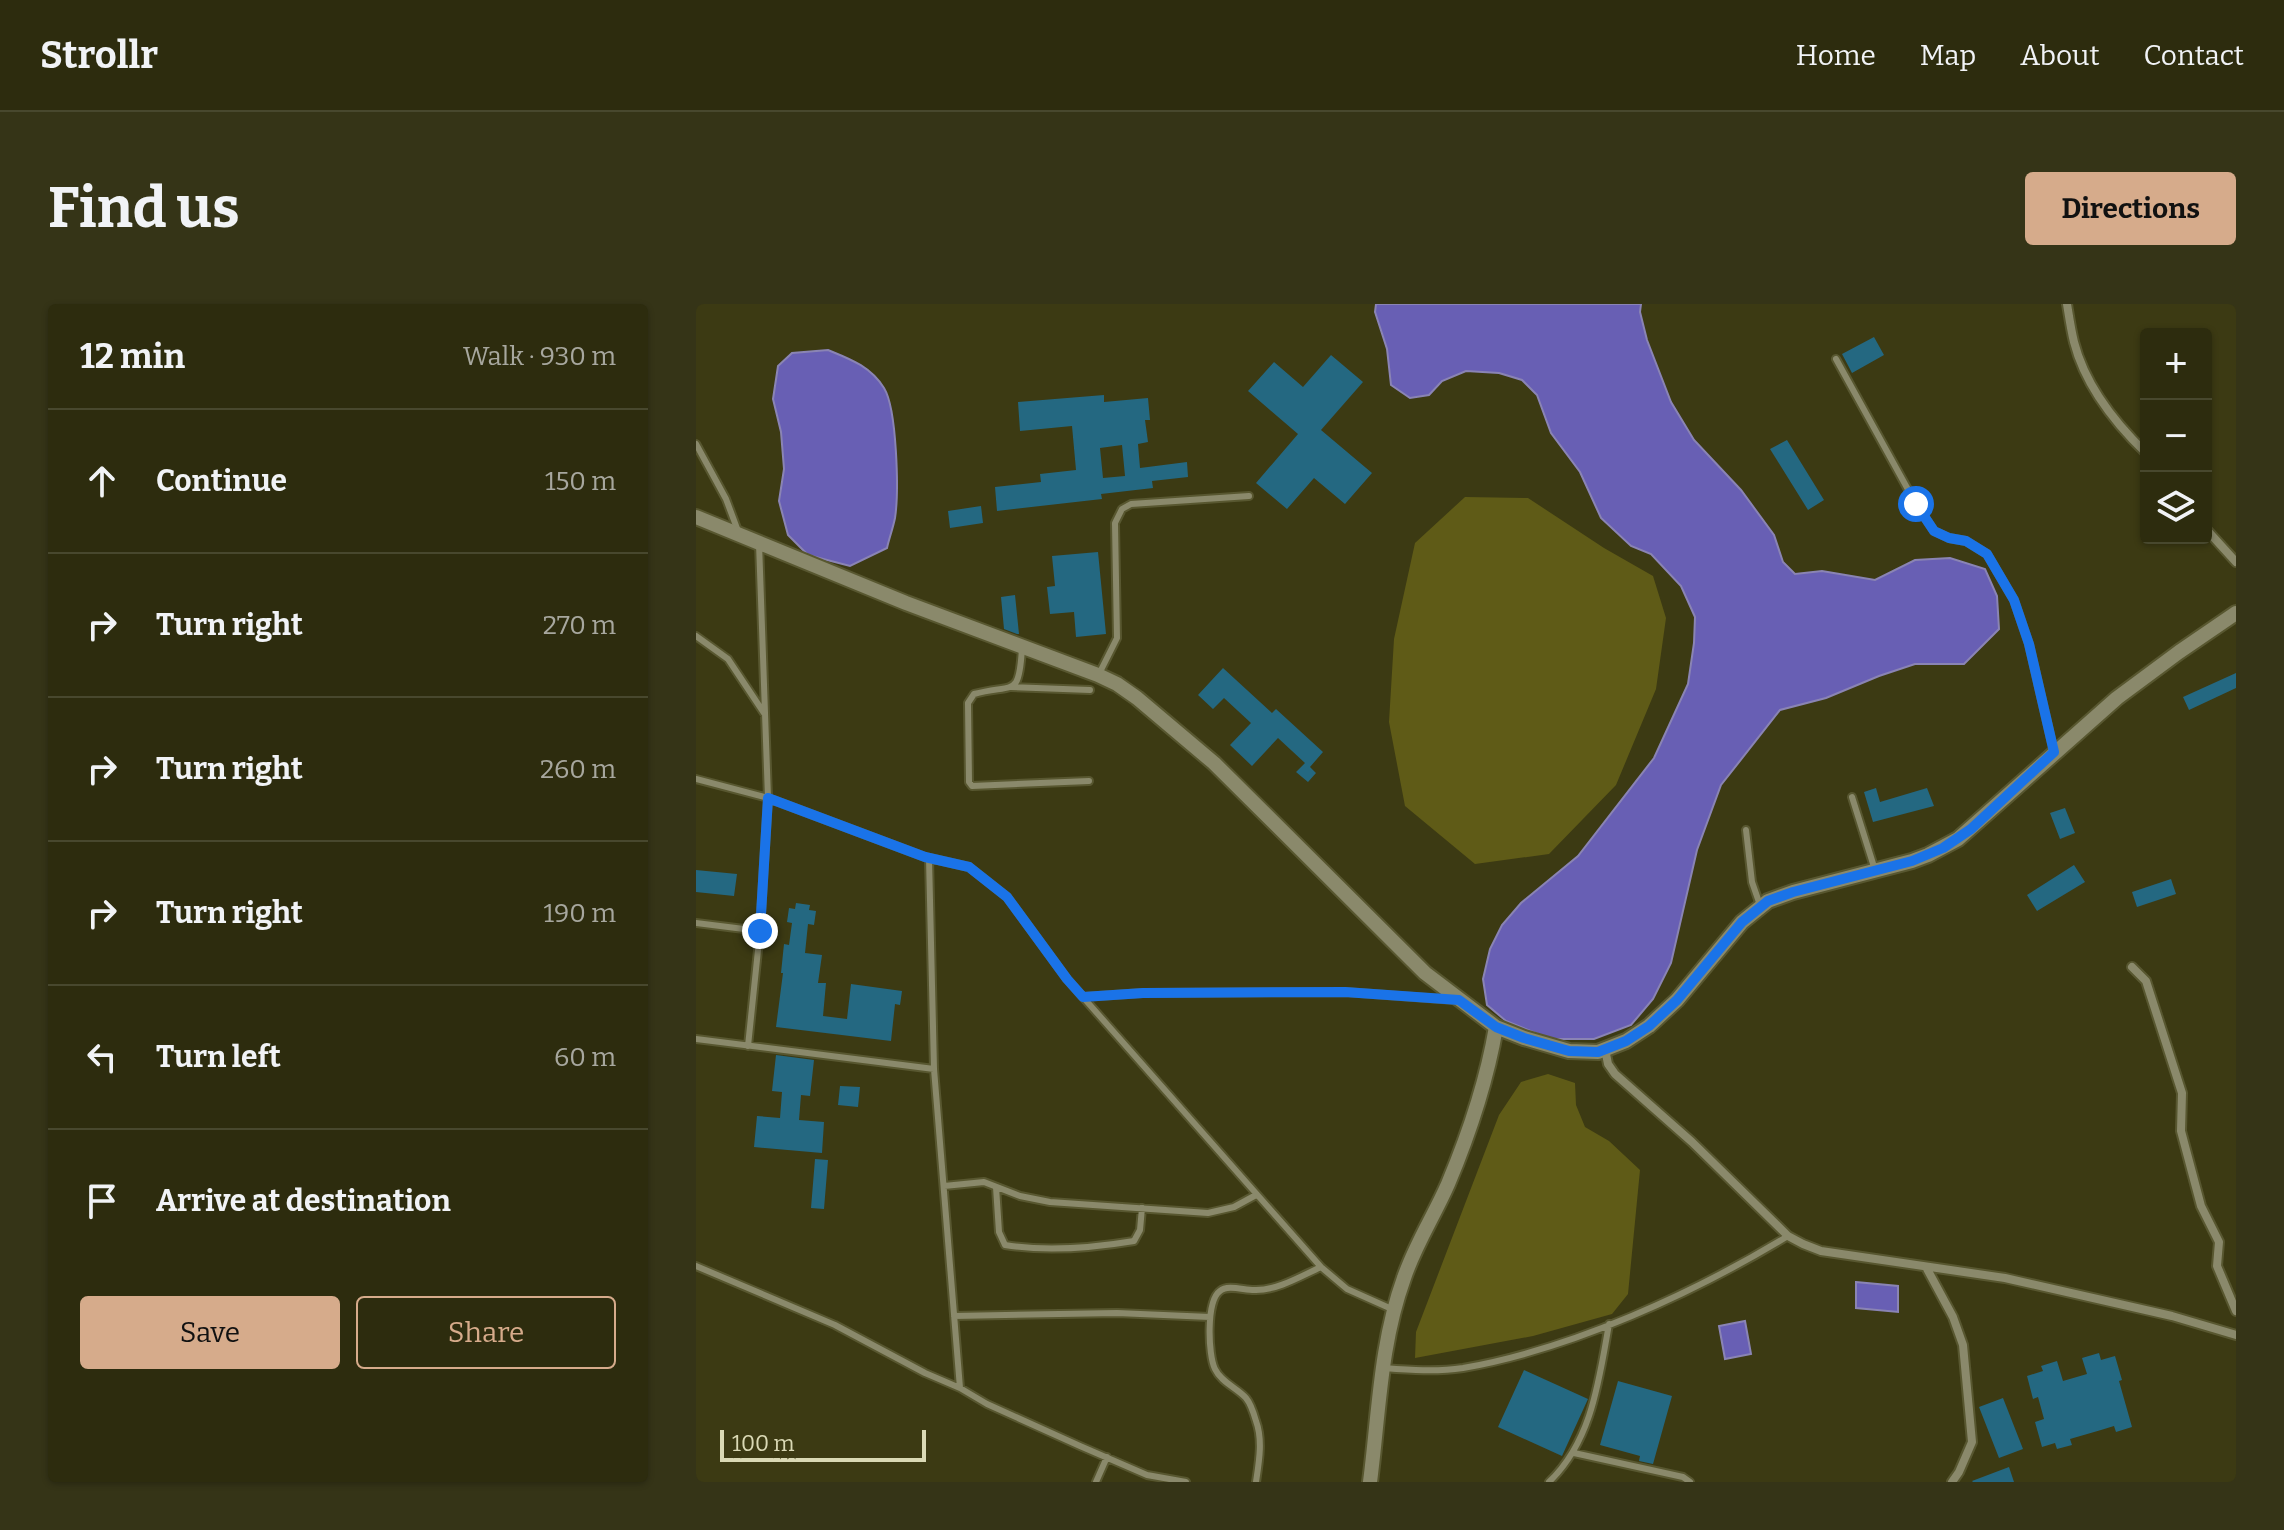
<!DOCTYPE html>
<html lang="en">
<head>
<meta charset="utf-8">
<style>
  body { margin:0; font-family:Bitter,serif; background:#353417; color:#f1f3f6 }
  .controls { position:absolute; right:24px; top:24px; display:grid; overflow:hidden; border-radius:8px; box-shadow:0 2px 6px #0004 }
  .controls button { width:72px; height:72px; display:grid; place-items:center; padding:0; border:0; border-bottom:2px solid #48482e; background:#2d2c0e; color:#f1f3f6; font:40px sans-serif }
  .scale { position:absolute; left:24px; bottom:20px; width:206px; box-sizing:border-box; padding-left:8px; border:4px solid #dad9b5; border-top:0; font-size:22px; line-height:28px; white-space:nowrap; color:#dad9b5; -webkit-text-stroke:6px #3c3a13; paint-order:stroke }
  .stop { position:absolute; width:24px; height:24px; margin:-18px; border:6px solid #1a73e8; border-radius:50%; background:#fff }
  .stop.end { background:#1a73e8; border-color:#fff; box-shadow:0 2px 8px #0008 }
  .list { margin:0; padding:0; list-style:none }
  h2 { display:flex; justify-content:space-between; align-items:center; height:104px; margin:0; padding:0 32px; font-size:34px }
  h2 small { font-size:26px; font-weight:400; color:#a7a79e }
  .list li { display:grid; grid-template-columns:52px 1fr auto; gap:24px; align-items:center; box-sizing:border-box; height:144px; padding:0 32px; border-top:2px solid #48482e }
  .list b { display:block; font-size:30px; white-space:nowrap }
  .list em { font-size:26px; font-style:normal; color:#a7a79e }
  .actions { display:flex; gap:16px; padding:24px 32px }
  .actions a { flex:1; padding:18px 0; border:2px solid #d6ab8b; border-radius:8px; text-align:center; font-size:28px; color:#d6ab8b }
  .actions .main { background:#d6ab8b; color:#111 }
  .icon { flex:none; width:44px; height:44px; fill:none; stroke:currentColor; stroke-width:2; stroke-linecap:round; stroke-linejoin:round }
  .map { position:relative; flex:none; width:1540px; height:1178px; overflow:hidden; border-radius:8px }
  header { display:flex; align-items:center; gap:48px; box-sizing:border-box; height:112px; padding:0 40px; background:#2d2c0e; border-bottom:2px solid #48482e }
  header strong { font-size:38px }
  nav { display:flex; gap:44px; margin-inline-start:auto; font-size:28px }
  .intro { display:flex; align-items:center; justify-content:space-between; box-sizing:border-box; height:192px; padding:0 48px }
  h1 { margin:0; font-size:56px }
  .button { padding:20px 36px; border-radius:8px; background:#d6ab8b; color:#111; font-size:28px; font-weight:700 }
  main { display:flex; gap:48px; padding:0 48px }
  aside { flex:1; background:#2d2c0e; border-radius:8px; box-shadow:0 2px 6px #0004 }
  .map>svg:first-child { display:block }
</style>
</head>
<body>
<header>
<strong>Strollr</strong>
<nav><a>Home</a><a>Map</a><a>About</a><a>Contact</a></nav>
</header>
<div class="intro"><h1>Find us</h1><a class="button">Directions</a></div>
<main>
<aside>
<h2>12 min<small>Walk · 930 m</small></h2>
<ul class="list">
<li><svg class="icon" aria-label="ahead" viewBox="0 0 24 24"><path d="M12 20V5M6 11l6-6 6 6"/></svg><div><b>Continue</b></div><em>150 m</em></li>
<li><svg class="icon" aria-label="right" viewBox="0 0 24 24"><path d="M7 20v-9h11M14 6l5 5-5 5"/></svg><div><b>Turn right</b></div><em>270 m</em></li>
<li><svg class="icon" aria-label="right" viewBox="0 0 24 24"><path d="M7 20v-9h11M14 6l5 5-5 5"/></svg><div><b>Turn right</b></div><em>260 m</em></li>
<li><svg class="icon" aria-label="right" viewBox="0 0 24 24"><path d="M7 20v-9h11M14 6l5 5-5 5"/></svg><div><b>Turn right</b></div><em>190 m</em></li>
<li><svg class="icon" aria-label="left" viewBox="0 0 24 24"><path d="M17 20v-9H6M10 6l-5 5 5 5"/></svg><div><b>Turn left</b></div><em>60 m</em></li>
<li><svg class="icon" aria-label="arrive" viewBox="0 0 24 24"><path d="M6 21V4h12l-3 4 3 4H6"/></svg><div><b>Arrive at destination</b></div></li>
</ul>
<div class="actions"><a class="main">Save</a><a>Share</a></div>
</aside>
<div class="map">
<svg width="1540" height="1178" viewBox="0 0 1540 1178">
  <rect width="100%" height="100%" fill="#3c3a13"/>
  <path fill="#5f5b17" d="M 769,193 L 832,194 L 908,244 L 957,272 L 970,314 L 960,385 L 920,481 L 853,550 L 779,560 L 709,502 L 693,418 L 698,335 L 719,239 Z
    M 852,770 L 879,779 L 880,801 L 889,823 L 913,837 L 944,866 L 932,990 L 916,1010 L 837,1032 L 719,1054 L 720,1028 L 803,811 L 825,778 Z"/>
  <path fill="#685fb4" stroke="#8a84b4" stroke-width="2" d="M 680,0 L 945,0 L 944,8 L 951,36 L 975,98 L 998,136 L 1045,186 L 1078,231 L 1087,258 L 1099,270 L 1126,267 L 1179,276 L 1219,256 L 1254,254 L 1289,265 L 1301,292 L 1303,325 L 1268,360 L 1219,360 L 1183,372 L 1130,394 L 1084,406 L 1025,481 L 1001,546 L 975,659 L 957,695 L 935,721 L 898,735 L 854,735 L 810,717 L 791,701 L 787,675 L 794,645 L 806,621 L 825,599 L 882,552 L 958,454 L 992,380 L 998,339 L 999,313 L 985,282 L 955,250 L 935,242 L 905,214 L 884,168 L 855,129 L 841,91 L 826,76 L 803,69 L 770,67 L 746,77 L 733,91 L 714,94 L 695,81 L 691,45 L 679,8 Z
    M 132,46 C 154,55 174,62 188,84 C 201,105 203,188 199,214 C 197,224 193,235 191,244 L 154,262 L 112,251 L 92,231 L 83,197 L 88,165 L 85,128 L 77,95 L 82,62 L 96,49 Z
    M 1160,978 L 1202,982 L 1202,1008 L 1160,1004 Z
    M 1049,1017 L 1055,1050 L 1029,1055 L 1023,1022 Z"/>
  <path fill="#246881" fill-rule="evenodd" d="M 1178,33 L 1188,51 L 1156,69 L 1146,50 Z
    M 635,51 L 667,78 L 625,126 L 676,169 L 649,200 L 618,174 L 591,205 L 560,179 L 602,130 L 552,87 L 578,58 L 607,83 Z
    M 408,91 L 408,98 L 452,94 L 454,116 L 449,116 L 452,138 L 442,140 L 444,164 L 491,158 L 492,173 L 456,177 L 457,184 L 405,190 L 406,195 L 301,207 L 299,183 L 345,178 L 344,170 L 380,166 L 376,122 L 324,127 L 322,98 ZM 426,141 L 429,172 L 407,174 L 404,144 Z
    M 1091,136 L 1128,196 L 1112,206 L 1074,145 Z
    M 285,202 L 287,219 L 254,224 L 252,207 Z
    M 402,248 L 410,330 L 380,333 L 378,308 L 354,310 L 351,283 L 359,282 L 356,252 Z
    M 319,291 L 323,330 L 321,330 L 308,325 L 305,293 Z
    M 527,364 L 576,409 L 580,405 L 627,448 L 614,463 L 620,469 L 612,478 L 600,468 L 609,459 L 582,434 L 556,462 L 534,441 L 555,419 L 528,394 L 517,405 L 502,391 Z
    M 1540,369 L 1540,384 L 1493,406 L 1487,393 Z
    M 1180,484 L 1184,498 L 1231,484 L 1238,502 L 1177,518 L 1168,488 Z
    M 1369,504 L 1379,529 L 1364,535 L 1354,509 Z
    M 1378,561 L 1389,578 L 1341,607 L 1331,591 Z
    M 0,566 L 41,570 L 38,592 L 0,588 Z
    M 1475,575 L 1480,590 L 1441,603 L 1436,588 Z
    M 100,599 L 114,601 L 113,606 L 120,607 L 118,621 L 112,620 L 109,649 L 126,651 L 122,679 L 130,679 L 127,712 L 151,715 L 155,680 L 206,687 L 204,701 L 199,700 L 195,737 L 80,723 L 87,669 L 85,669 L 88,640 L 93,641 L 96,619 L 91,618 L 93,604 L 99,605 Z
    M 80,751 L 118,756 L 114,792 L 105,791 L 103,816 L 128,818 L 126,849 L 58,843 L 61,812 L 84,814 L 86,788 L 76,787 Z
    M 144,782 L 164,783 L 162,803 L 142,801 Z
    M 119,855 L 132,856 L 128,905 L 115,904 Z
    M 1403,1049 L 1405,1056 L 1419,1052 L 1426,1076 L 1423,1077 L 1436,1123 L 1420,1128 L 1418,1122 L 1405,1126 L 1374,1135 L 1376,1141 L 1361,1145 L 1359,1139 L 1346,1143 L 1339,1118 L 1348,1115 L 1342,1093 L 1337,1095 L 1331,1072 L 1347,1067 L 1345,1062 L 1361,1057 L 1367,1077 L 1391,1070 L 1386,1054 Z
    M 828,1066 L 892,1095 L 866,1152 L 802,1123 Z
    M 922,1077 L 976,1092 L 957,1160 L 943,1157 L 944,1152 L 904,1141 Z
    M 1307,1094 L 1327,1145 L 1303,1154 L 1283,1103 Z
    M 1313,1163 L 1318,1178 L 1277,1178 L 1276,1177 Z"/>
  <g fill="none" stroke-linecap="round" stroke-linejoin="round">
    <defs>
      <path id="service" d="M 1140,55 L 1220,200 L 1238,227 L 1253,234 L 1270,237 L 1291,250 L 1318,296 L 1333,340 L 1358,448
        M 0,140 L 30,195 L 42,227
        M 0,332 L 32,355 L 68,409
        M 326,344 C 323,395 318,379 278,390 L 272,399 L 273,478 L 276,482 L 393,477
        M 403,370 L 421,334 L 419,219 L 426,205 L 435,200 L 553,192
        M 315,383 L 394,386
        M 0,475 L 72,494 L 229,553 L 273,563 L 311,593 L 371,675 L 625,963 L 651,985 L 698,1006
        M 1156,493 L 1179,566
        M 1050,526 L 1056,578 L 1064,601
        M 233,554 L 238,765 L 264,1084
        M 0,619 L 64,627
        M 387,693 L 447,689 L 649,688 L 759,696
        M 0,735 L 238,765
        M 52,742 L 64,627 L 72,494 L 63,239
        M 248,882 L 288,878 L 324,892 L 354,898 L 512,909 L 538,903 L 560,891
        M 300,883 L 303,928 L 309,941 C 351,948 396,944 438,937 L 444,926 L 446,904
        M 0,962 L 139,1021 L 229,1069 L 264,1084 L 291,1100 L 384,1142 L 451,1171 L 490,1178
        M 258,1012 L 421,1009 L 514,1013
        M 688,1064 C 714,1066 740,1068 767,1064 C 876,1045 998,989 1092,932
        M 878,1149 L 987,1173 L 994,1178
        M 400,1178 L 411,1153
        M 560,1178 C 563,1158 567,1136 560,1117 C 558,1110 555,1100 550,1094 C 541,1084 525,1078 519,1065 C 512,1051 510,997 524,987 C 532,980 550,987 560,986 C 582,986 605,972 625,963
        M 853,1178 C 896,1137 903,1076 913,1020"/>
      <path id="minor" d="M 1371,0 C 1373,12 1375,26 1378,38 C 1389,81 1419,119 1450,149
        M 1510,225 L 1540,258
        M 1436,663 L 1450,677 L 1486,789 L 1485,827 L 1505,902 L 1523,938 L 1521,962 L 1540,1007
        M 909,745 L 912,760 L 919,770 L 996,838 L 1092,932 L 1107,940 L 1125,947 L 1309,974 L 1476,1012 L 1540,1031
        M 1230,963 L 1257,1013 L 1267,1041 L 1276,1138 L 1263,1168 L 1256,1178"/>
      <path id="tertiary" d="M 0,213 L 210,299 L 402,371 L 421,380 L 441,394 L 518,459 L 729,669 L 800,723 L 828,734 L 873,747 L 902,748 L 930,737 L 953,722 L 981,696 L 1046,618 L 1072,597 L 1097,588 L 1216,557 L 1232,551 L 1262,535 L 1421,394 L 1483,348 L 1540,309
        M 674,1178 C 683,1109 684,1040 708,974 C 719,941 738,912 752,880 C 773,830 791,776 800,723"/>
    </defs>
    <use href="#service" stroke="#585730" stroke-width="10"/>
    <use href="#minor" stroke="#585730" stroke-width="12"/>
    <use href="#tertiary" stroke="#585730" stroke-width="18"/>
    <use href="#service" stroke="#8a896b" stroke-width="6"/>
    <use href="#minor" stroke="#8a896b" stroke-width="8"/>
    <use href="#tertiary" stroke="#8a896b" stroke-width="14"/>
  </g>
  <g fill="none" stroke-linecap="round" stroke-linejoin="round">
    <path stroke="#1a73e8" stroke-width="10" d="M 64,627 L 72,494 L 229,553 L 273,563 L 311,593 L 371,675 L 387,693 L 447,689 L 649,688 L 763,696 L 800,723 L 828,734 L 873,747 L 902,748 L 930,737 L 953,722 L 981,696 L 1046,618 L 1072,597 L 1097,588 L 1216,557 L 1247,544 L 1275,525 L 1358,448 L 1333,340 L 1318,296 L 1291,250 L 1270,237 L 1253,234 L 1238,227 L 1220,200"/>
  </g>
</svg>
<div class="controls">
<button>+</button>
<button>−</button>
<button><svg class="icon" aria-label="layers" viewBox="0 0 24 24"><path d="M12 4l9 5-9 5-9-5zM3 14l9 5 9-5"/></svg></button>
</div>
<div class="scale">100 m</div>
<div class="stop" style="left:1220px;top:200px"></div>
<div class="stop end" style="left:64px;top:627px"></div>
</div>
</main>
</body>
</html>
